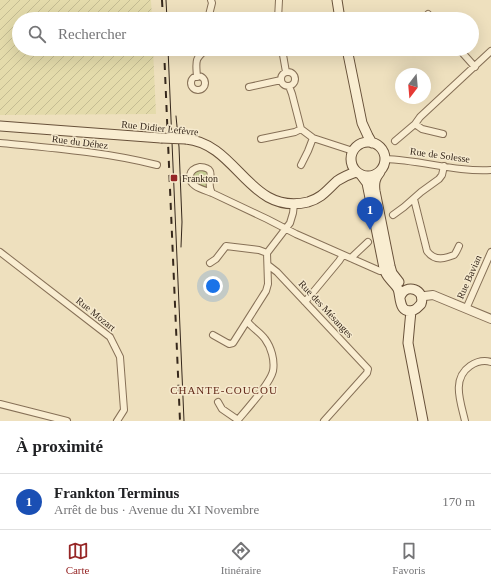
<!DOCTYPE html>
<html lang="fr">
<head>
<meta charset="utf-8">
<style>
  body { margin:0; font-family:Georgia,serif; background:#f2f2f2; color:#202124 }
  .compass { position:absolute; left:395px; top:68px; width:36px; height:36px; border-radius:50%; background:#fff; box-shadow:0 4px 16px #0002; rotate:196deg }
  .you { position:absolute; left:213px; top:286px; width:14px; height:14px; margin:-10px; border:3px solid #fff; border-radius:50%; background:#1a73e8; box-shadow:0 0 0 6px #1a73e833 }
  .badge { display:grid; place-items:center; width:26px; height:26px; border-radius:50%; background:#962626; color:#fff; font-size:13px; font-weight:700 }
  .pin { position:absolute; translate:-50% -33px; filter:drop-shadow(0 1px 2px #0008) }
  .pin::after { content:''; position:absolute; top:21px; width:14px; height:12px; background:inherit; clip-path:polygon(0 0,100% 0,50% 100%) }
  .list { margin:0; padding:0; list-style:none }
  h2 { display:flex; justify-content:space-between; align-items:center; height:52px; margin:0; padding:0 16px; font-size:17px }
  h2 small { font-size:13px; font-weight:400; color:#757577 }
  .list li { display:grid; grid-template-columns:26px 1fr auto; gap:12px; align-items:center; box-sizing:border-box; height:56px; padding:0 16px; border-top:1px solid #e0e0e0 }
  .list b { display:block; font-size:15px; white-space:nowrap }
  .list p { margin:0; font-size:13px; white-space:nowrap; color:#757577 }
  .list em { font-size:13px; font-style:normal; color:#757577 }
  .icon { flex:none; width:22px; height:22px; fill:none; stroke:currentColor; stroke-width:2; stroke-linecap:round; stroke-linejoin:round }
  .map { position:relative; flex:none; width:491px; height:421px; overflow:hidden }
  .search { position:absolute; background:#fff; box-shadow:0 4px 16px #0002; left:12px; right:12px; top:12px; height:44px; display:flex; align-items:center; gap:10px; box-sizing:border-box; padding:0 14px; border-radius:22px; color:#757577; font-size:15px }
  .sheet { height:108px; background:#fff }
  nav { display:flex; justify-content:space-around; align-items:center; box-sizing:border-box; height:56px; border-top:1px solid #e0e0e0; background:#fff; font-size:11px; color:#757577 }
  nav a { display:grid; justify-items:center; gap:2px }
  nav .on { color:#962626 }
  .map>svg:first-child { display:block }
</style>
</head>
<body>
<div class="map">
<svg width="491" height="421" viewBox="0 0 491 421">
  <defs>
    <pattern id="farmland-furrows" width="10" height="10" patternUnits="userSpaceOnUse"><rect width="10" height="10" fill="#e4dbab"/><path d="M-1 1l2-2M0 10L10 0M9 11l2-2" fill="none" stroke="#c4bc93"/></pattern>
  </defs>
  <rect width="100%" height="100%" fill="#eee0be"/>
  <path fill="url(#farmland-furrows)" d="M 0,0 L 151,0 L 152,19 L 19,19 L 19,49 L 153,49 L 156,114 L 0,115 Z"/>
  <path fill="#c5cc92" d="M 199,169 L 205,170 L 208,175 L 207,189 L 198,185 L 193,179 C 193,173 194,172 199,169 Z"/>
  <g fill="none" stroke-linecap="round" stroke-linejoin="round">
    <defs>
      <path id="minor" d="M 428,14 L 432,19
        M 208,19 L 212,3 L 211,0
        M 278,19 L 279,0
        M 282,49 L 286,72
        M 459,49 L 475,67
        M281 79a7 7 0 1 1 14 0a7 7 0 1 1-14 0Z
        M191 83a7 7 0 1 1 14 0a7 7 0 1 1-14 0Z
        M 197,77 C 196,61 194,59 207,49
        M 289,86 L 292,94 L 301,129 L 313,138 L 353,151
        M 249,87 L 281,80
        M 415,124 L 422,129 L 443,134
        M 261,139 L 295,132 L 301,129
        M 395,141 L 415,124 L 420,117 L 491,51
        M 0,143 C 53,148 106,152 157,165
        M 385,159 C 421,160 455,172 491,170
        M 301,165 L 308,151 L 313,138
        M 200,167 C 217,168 208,178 210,187 C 210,189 211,191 212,193 C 205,190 188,187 190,175 C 191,170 195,168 200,167 Z
        M 212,193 L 267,219 L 296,234 L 380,271
        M 414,199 L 427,251 C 432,258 439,260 448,257 C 448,257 454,255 454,255 C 456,253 458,248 459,246
        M 393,215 L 404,207 L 421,192 L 439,179 L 442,175 L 444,166
        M 0,252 L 110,337 L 120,357 L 124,410 L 117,421
        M 351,258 L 368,242
        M 210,263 L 216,259 L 226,246 L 259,250 L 267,253
        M 268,265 L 277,272 L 368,369 L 367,373 L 324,421
        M 305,302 L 339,261 L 343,255
        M 466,309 L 491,252
        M 213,335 L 229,344 L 233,343 L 247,321
        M 218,402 L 222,409 L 238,420
        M 0,404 L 67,421
        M 237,421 C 246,410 270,384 273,371 C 275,360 271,347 265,339 C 260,332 252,328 247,321 L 266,291 L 268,284 L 267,253 L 290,223 L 293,213 L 294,204
        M 465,421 C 461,403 451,379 470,366 C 476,362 484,360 491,362"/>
      <path id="tertiary" d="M 421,297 L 425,296 L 433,295 L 491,319"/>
      <path id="secondary" d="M 337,0 L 340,19
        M 347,49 L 362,123 L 368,136 L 372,143
        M 0,126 L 161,138
        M 186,139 C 238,144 249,216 308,202 C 322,198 327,190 337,181 C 343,177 350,174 356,172
        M351 159a17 17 0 1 1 34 0a17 17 0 1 1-34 0Z
        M 380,172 C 375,178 374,183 375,191 L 390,266 L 392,273 L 399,282
        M 361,175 L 367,183 L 384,268 C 385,272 387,276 390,279 C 392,282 396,285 398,289 C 401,296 398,315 414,310 C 417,309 419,306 421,304 C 426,290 406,282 400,297
        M 411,311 L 410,321 L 408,343 L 423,421"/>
    </defs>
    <use href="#minor" stroke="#867057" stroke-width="8"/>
    <use href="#tertiary" stroke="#867057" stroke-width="10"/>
    <use href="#secondary" stroke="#68513a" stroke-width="11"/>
    <use href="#minor" stroke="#f9edd1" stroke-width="6"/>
    <use href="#tertiary" stroke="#f9edd1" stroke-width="8"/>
    <use href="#secondary" stroke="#f9edd1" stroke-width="9"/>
    <path stroke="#36281c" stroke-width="1" d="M 166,0 L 167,19
      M 168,49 L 184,421
      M 176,116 L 179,147 L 182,222 L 181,247"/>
    <path stroke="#36281c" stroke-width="2" stroke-dasharray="7 7" stroke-linecap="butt" d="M 162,0 L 163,19
      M 164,49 L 180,421"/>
    <defs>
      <path id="secondary-bridge" d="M 161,138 L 186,139"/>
    </defs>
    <use href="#secondary-bridge" stroke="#68513a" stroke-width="11" stroke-linecap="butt"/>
    <use href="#secondary-bridge" stroke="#f9edd1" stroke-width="9"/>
  </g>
  <rect fill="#962626" stroke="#f6eace" stroke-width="1.5" x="170" y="174" width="8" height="8" rx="2"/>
  <g text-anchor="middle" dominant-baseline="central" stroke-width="3" stroke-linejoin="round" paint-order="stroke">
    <g font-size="10" fill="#36281c" stroke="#f6eace">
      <text transform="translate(160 128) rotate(6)">Rue Didier Lefèvre</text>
      <text transform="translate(80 142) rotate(7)">Rue du Déhez</text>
      <text transform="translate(440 155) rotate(8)">Rue de Solesse</text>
      <text transform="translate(469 277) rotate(-66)">Rue Bavian</text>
      <text transform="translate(326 309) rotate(47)">Rue des Mésanges</text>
      <text transform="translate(96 314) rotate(39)">Rue Mozart</text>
    </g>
    <g font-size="10" fill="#36281c" stroke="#f6eace" text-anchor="start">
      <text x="182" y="178">Frankton</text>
    </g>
    <g font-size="11" letter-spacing="1" fill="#632a1a" stroke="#f6eace">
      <text x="224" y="390">CHANTE-COUCOU</text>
    </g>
  </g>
</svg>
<svg class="compass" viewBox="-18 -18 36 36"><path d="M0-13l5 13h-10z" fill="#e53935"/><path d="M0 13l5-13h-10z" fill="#757577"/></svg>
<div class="you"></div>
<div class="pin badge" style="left:370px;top:230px;background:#1a4fb4">1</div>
<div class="search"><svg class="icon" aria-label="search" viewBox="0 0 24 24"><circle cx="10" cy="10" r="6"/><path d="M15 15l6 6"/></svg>Rechercher</div>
</div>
<section class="sheet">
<h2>À proximité<small></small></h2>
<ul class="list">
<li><span class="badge" style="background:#1a4fb4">1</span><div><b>Frankton Terminus</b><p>Arrêt de bus · Avenue du XI Novembre</p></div><em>170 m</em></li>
</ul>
</section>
<nav>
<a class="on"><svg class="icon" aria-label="map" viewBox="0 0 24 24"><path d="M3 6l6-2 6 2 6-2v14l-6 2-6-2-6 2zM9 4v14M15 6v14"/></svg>Carte</a>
<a><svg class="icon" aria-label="directions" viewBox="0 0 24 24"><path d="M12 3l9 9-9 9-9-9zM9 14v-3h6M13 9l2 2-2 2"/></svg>Itinéraire</a>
<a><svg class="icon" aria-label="saved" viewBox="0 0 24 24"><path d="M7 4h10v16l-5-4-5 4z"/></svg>Favoris</a>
</nav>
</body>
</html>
